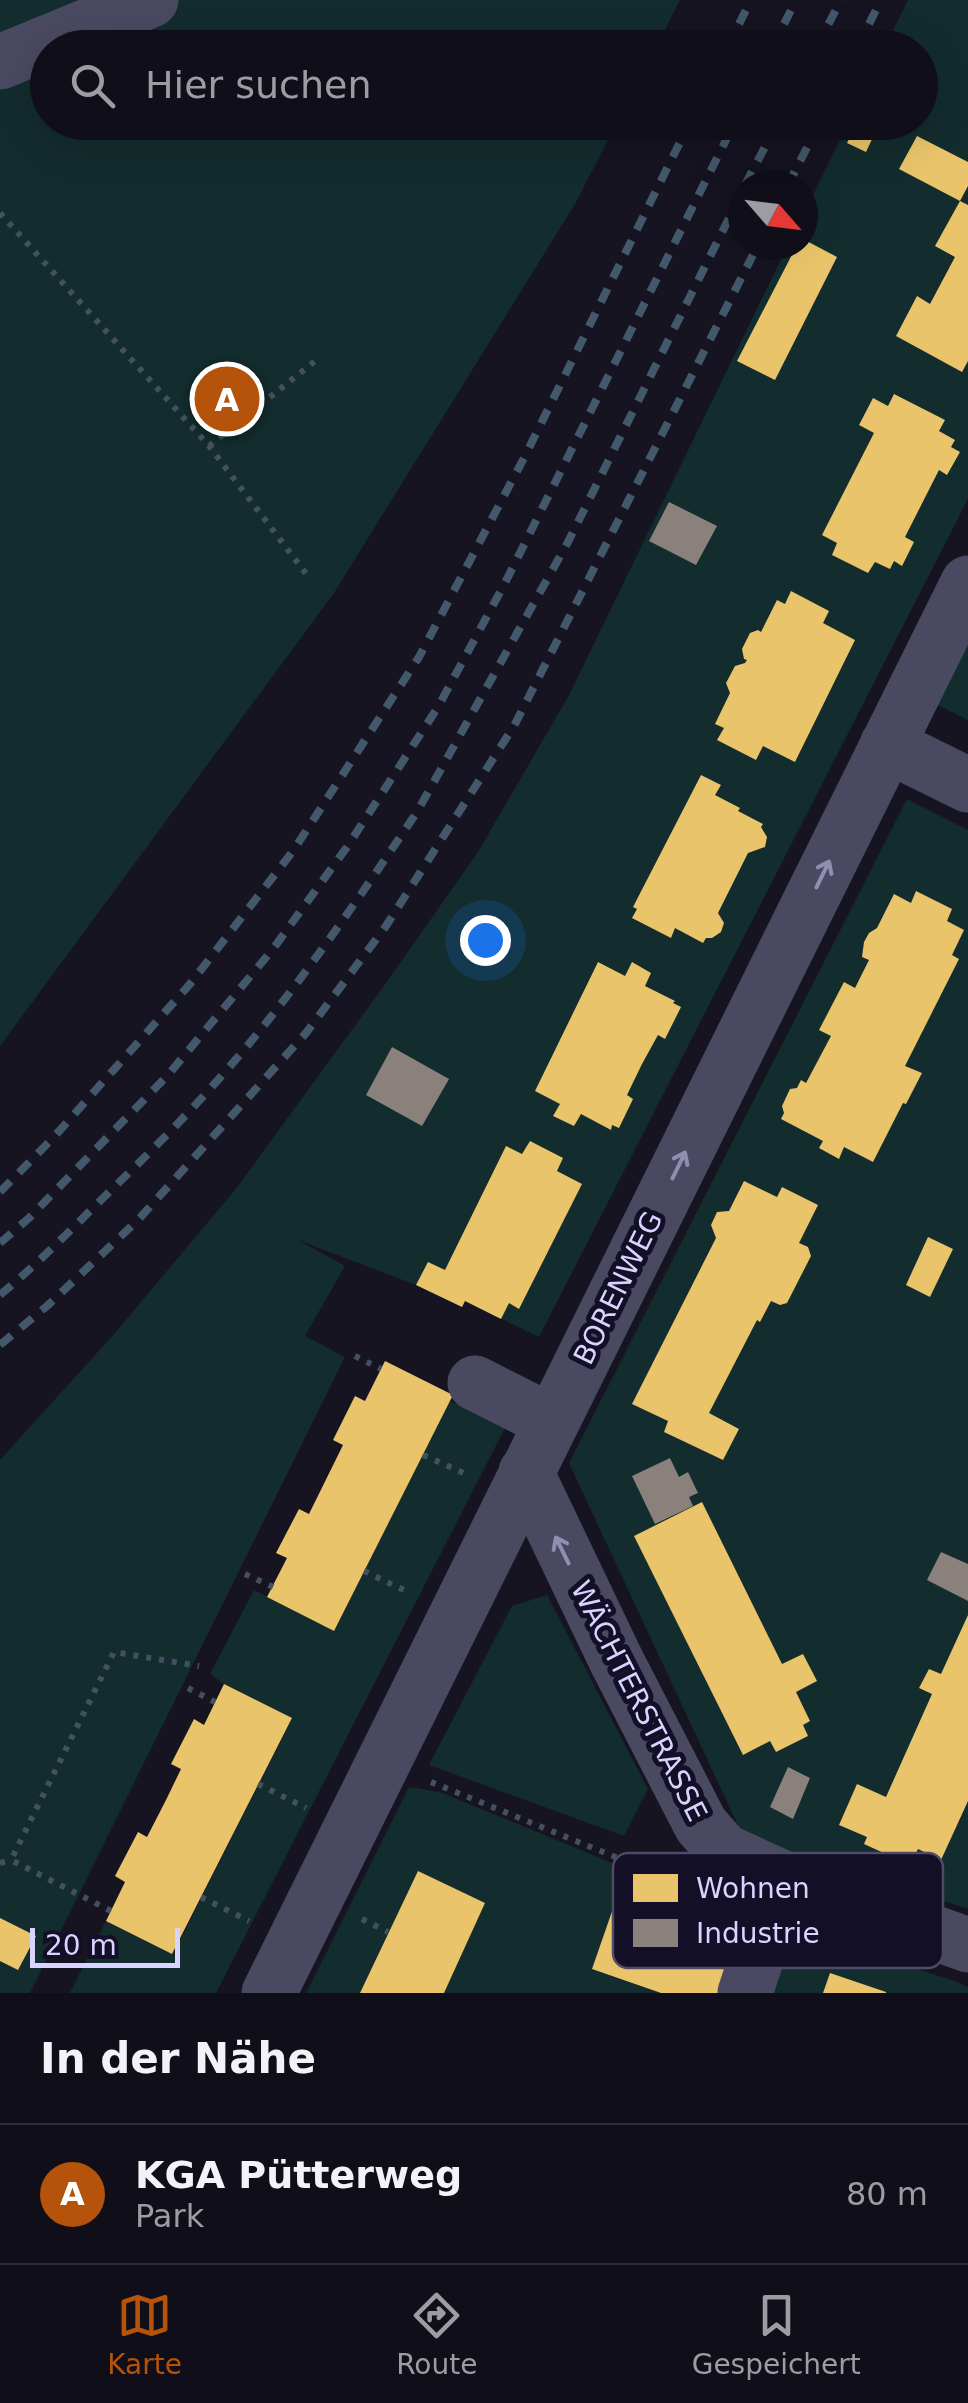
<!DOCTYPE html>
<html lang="de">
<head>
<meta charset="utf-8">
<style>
  body { margin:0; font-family:"DejaVu Sans",sans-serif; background:#1e1d26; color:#f1f3f6 }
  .compass { position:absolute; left:728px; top:170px; width:90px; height:90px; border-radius:50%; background:#100f19; box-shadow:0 10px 40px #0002; rotate:118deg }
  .scale { position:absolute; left:30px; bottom:25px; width:150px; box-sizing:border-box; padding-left:10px; border:5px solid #d9d4ff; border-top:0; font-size:28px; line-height:35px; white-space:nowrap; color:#d9d4ff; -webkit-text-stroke:8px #130f26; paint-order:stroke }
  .you { position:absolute; left:485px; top:940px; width:35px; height:35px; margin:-25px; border:8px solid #fff; border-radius:50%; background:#1a73e8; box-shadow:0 0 0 15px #1a73e833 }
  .badge { display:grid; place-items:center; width:65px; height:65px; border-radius:50%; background:#b45309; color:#fff; font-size:32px; font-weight:700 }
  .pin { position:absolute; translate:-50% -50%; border:5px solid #fff; box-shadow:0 2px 10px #0006 }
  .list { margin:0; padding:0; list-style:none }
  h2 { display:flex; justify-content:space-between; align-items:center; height:130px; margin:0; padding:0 40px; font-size:42px }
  h2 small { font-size:32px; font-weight:400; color:#9c9ca2 }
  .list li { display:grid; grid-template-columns:65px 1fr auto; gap:30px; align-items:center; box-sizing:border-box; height:140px; padding:0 40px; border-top:2px solid #302f38 }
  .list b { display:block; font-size:38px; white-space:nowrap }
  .list p { margin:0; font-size:32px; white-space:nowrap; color:#9c9ca2 }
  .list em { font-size:32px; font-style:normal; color:#9c9ca2 }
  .icon { flex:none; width:55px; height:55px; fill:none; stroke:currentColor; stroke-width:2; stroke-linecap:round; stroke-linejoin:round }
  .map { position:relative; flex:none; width:968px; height:1993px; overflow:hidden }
  .search { position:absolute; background:#100f19; box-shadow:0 10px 40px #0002; left:30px; right:30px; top:30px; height:110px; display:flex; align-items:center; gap:25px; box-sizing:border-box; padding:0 35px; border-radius:55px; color:#9c9ca2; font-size:38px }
  .sheet { height:270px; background:#100f19 }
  nav { display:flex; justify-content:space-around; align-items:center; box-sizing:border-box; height:140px; border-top:2px solid #302f38; background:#100f19; font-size:28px; color:#9c9ca2 }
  nav a { display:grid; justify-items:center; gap:5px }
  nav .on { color:#b45309 }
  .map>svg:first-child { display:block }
</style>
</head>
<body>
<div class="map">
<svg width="968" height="1993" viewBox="0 0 968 1993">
  <rect width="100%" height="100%" fill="#161421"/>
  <path fill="#132c2d" d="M 0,0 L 680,0 L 656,47 L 48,48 L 48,122 L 617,123 L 575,204 L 334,593 L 0,1046 Z
    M 908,0 L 968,0 L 968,499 L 539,1337 L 465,1301 L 462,1307 L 416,1285 L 298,1240 L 345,1266 L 305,1336 L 345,1357 L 30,1993 L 0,1993 L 0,1460 L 114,1334 L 235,1190 L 386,983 L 478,852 L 569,695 L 788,245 L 803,245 L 803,215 L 848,123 L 920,122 L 920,48 L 885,47 Z
    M 968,626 L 968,720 L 930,701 Z
    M 907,799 L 968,830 L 968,1909 L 743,1836 L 569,1463 Z
    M 450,1401 L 506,1426 L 216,1993 L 70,1993 L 106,1921 L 173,1954 L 292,1719 L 224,1684 L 210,1674 L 254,1590 L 334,1631 Z
    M 547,1595 L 648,1789 L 624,1836 L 429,1765 L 512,1606 Z
    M 409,1787 L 440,1792 L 673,1888 L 954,1981 L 968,1987 L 968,1993 L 306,1993 Z"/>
  <path fill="#e9c46a" d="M 857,122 L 880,122 L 866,152 L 847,143 Z
    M 917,136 L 968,162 L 968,186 L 960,201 L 899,169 Z
    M 960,201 L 968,205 L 968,361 L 962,372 L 896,336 L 917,296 L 930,304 L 955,257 L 935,246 Z
    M 803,239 L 837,257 L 775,380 L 737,361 L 797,245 L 803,245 Z
    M 894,394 L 945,420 L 939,431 L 955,440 L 951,447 L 960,452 L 947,475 L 939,470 L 905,537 L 914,542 L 902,566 L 894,561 L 890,569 L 875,562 L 868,573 L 832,555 L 837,543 L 822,535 L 874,433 L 859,425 L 873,398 L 888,406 Z
    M 791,591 L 829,611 L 823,623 L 855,640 L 795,762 L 763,746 L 756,760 L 717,740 L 724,728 L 715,724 L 730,693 L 726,683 L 735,666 L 745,663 L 747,660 L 744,659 L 742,649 L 750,633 L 758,630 L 761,632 L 777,600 L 785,604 Z
    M 701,775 L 721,785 L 715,795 L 740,808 L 738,811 L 763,824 L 761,827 L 767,837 L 765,847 L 748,853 L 718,913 L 724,923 L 721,932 L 712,938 L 706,938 L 703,943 L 675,928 L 671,938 L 632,918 L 637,909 L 633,907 Z
    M 916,891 L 952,909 L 947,921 L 964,930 L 952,955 L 959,959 L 905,1066 L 922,1073 L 906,1104 L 903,1103 L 873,1162 L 844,1147 L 839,1159 L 819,1148 L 823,1141 L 781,1119 L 784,1113 L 782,1106 L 790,1089 L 797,1088 L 801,1080 L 806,1083 L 831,1036 L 819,1030 L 844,982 L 855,988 L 869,960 L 862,957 L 864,942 L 869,933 L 877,928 L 894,894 L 911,903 Z
    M 598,962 L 625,976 L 632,962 L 651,973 L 645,986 L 675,1001 L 673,1003 L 681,1007 L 665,1039 L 658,1035 L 642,1064 L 627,1095 L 633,1099 L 619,1128 L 612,1125 L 611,1130 L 581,1114 L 574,1126 L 553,1116 L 560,1104 L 535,1091 Z
    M 530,1141 L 563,1158 L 557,1171 L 582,1184 L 519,1309 L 509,1303 L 501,1319 L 465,1301 L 462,1307 L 416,1285 L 428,1262 L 445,1270 L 506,1146 L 522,1154 Z
    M 744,1181 L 777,1197 L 782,1187 L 818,1205 L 799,1243 L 808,1247 L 811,1256 L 787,1303 L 780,1305 L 771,1301 L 760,1322 L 757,1320 L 709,1413 L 739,1429 L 723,1460 L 664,1432 L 668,1421 L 632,1404 L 716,1238 L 711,1225 L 717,1212 L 729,1211 Z
    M 928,1237 L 953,1249 L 930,1297 L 906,1285 Z
    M 385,1361 L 453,1395 L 334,1631 L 267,1597 L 287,1558 L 276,1553 L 299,1509 L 309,1514 L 343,1445 L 333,1440 L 355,1396 L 365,1401 Z
    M 702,1502 L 782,1664 L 803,1654 L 817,1681 L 796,1692 L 810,1721 L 803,1725 L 808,1736 L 776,1752 L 770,1741 L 743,1755 L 634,1536 Z
    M 968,1615 L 968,1801 L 941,1860 L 918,1849 L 910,1865 L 864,1844 L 867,1837 L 839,1825 L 857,1784 L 886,1797 L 932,1694 L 919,1688 L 929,1669 L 941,1674 Z
    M 224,1684 L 292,1718 L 172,1954 L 106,1921 L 125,1882 L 115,1876 L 138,1832 L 147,1837 L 166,1800 L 181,1769 L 171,1764 L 194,1719 L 204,1725 Z
    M 418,1871 L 485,1903 L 444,1993 L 360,1993 Z
    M 617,1897 L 741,1939 L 722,1993 L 661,1993 L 592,1969 Z
    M 0,1918 L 36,1936 L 18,1970 L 0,1961 Z
    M 830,1973 L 886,1992 L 886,1993 L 823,1993 Z"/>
  <path fill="#8a817c" d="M 669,502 L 717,526 L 696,565 L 649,541 Z
    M 392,1047 L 449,1079 L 422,1126 L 366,1095 Z
    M 670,1458 L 679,1477 L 688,1472 L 698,1493 L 689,1497 L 693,1506 L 655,1524 L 632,1476 Z
    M 941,1552 L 968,1564 L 968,1601 L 927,1580 Z
    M 788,1767 L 810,1778 L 793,1819 L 770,1807 Z"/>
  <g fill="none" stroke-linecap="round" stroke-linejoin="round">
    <path stroke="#44505f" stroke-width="6" stroke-dasharray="5 8" stroke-linecap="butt" d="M 0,213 L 209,446 L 307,575
      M 209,446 L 315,361
      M 355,1356 L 381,1369
      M 423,1455 L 468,1475
      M 364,1571 L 410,1593
      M 245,1574 L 273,1587
      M 188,1688 L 215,1702
      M 431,1782 L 640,1867 L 671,1872
      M 258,1784 L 306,1808
      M 0,1863 L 11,1860
      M 201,1897 L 249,1921
      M 111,1911 L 11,1860 L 114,1652 L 199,1666
      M 362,1919 L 388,1932"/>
    <path stroke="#4a4962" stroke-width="55" d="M 0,62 L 151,0
      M 887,745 L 968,785
      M 475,1383 L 552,1422
      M 526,1472 L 616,1660 L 701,1825 L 724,1851 L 783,1878 L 968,1945
      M 269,1993 L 968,583
      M 745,1993 L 783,1878"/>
    <path stroke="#43596b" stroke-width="8" stroke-dasharray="15 12" stroke-linecap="butt" d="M 727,48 L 751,0
      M 772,48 L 796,0
      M 816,48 L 841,0
      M 857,48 L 881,0
      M 745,185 L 778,122
      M 788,185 L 820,122
      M 0,1192 L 53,1138 L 190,984 L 293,851 L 419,657 L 525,456 L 690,122
      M 0,1243 L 29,1218 L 168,1075 L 273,949 L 347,847 L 438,707 L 505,583 L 735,122
      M 0,1295 C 35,1266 67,1234 100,1201 C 140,1162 180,1123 217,1081 C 291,998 355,904 417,812 L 568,542 L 743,190
      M 0,1345 L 47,1306 L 138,1220 L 306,1033 L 386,926 L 514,726 L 758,245"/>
  </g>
  <defs><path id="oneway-shaft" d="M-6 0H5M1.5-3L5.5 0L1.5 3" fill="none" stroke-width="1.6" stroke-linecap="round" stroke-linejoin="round" transform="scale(2.5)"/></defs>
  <g stroke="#928eb0">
    <use href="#oneway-shaft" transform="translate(823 874) rotate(-64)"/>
    <use href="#oneway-shaft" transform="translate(679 1165) rotate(-64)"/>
    <use href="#oneway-shaft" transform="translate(562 1550) rotate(-116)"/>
  </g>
  <g text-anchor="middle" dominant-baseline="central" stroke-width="10" stroke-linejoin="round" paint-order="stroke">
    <g font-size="28" fill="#d9d4ff" stroke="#130f26">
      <text transform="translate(618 1288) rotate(-64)">BORENWEG</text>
      <text transform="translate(639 1701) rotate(63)">WÄCHTERSTRASSE</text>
    </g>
  </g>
  <rect x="613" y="1853" width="330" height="115" rx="15" fill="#130f26" stroke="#4e4a67" stroke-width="2.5"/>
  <rect x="633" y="1874" width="45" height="28" fill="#e9c46a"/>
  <rect x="633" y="1919" width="45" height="28" fill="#8a817c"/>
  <g font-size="28" fill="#d9d4ff">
    <text x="696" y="1898">Wohnen</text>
    <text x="696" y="1943">Industrie</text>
  </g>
</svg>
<svg class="compass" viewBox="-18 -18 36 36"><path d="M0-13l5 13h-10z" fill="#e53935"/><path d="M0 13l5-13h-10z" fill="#9c9ca2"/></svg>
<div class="scale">20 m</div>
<div class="you"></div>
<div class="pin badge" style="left:227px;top:399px">A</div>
<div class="search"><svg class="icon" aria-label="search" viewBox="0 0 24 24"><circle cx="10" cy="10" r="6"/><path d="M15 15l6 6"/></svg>Hier suchen</div>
</div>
<section class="sheet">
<h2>In der Nähe<small></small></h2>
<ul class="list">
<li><span class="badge">A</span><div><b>KGA Pütterweg</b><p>Park</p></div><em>80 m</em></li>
</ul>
</section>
<nav>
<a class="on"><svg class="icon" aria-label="map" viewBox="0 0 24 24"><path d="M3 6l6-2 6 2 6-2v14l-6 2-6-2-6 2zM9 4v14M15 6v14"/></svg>Karte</a>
<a><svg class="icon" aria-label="directions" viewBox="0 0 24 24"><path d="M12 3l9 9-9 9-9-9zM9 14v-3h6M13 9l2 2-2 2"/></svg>Route</a>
<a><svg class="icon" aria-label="saved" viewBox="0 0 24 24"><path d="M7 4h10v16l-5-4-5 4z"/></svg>Gespeichert</a>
</nav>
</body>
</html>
